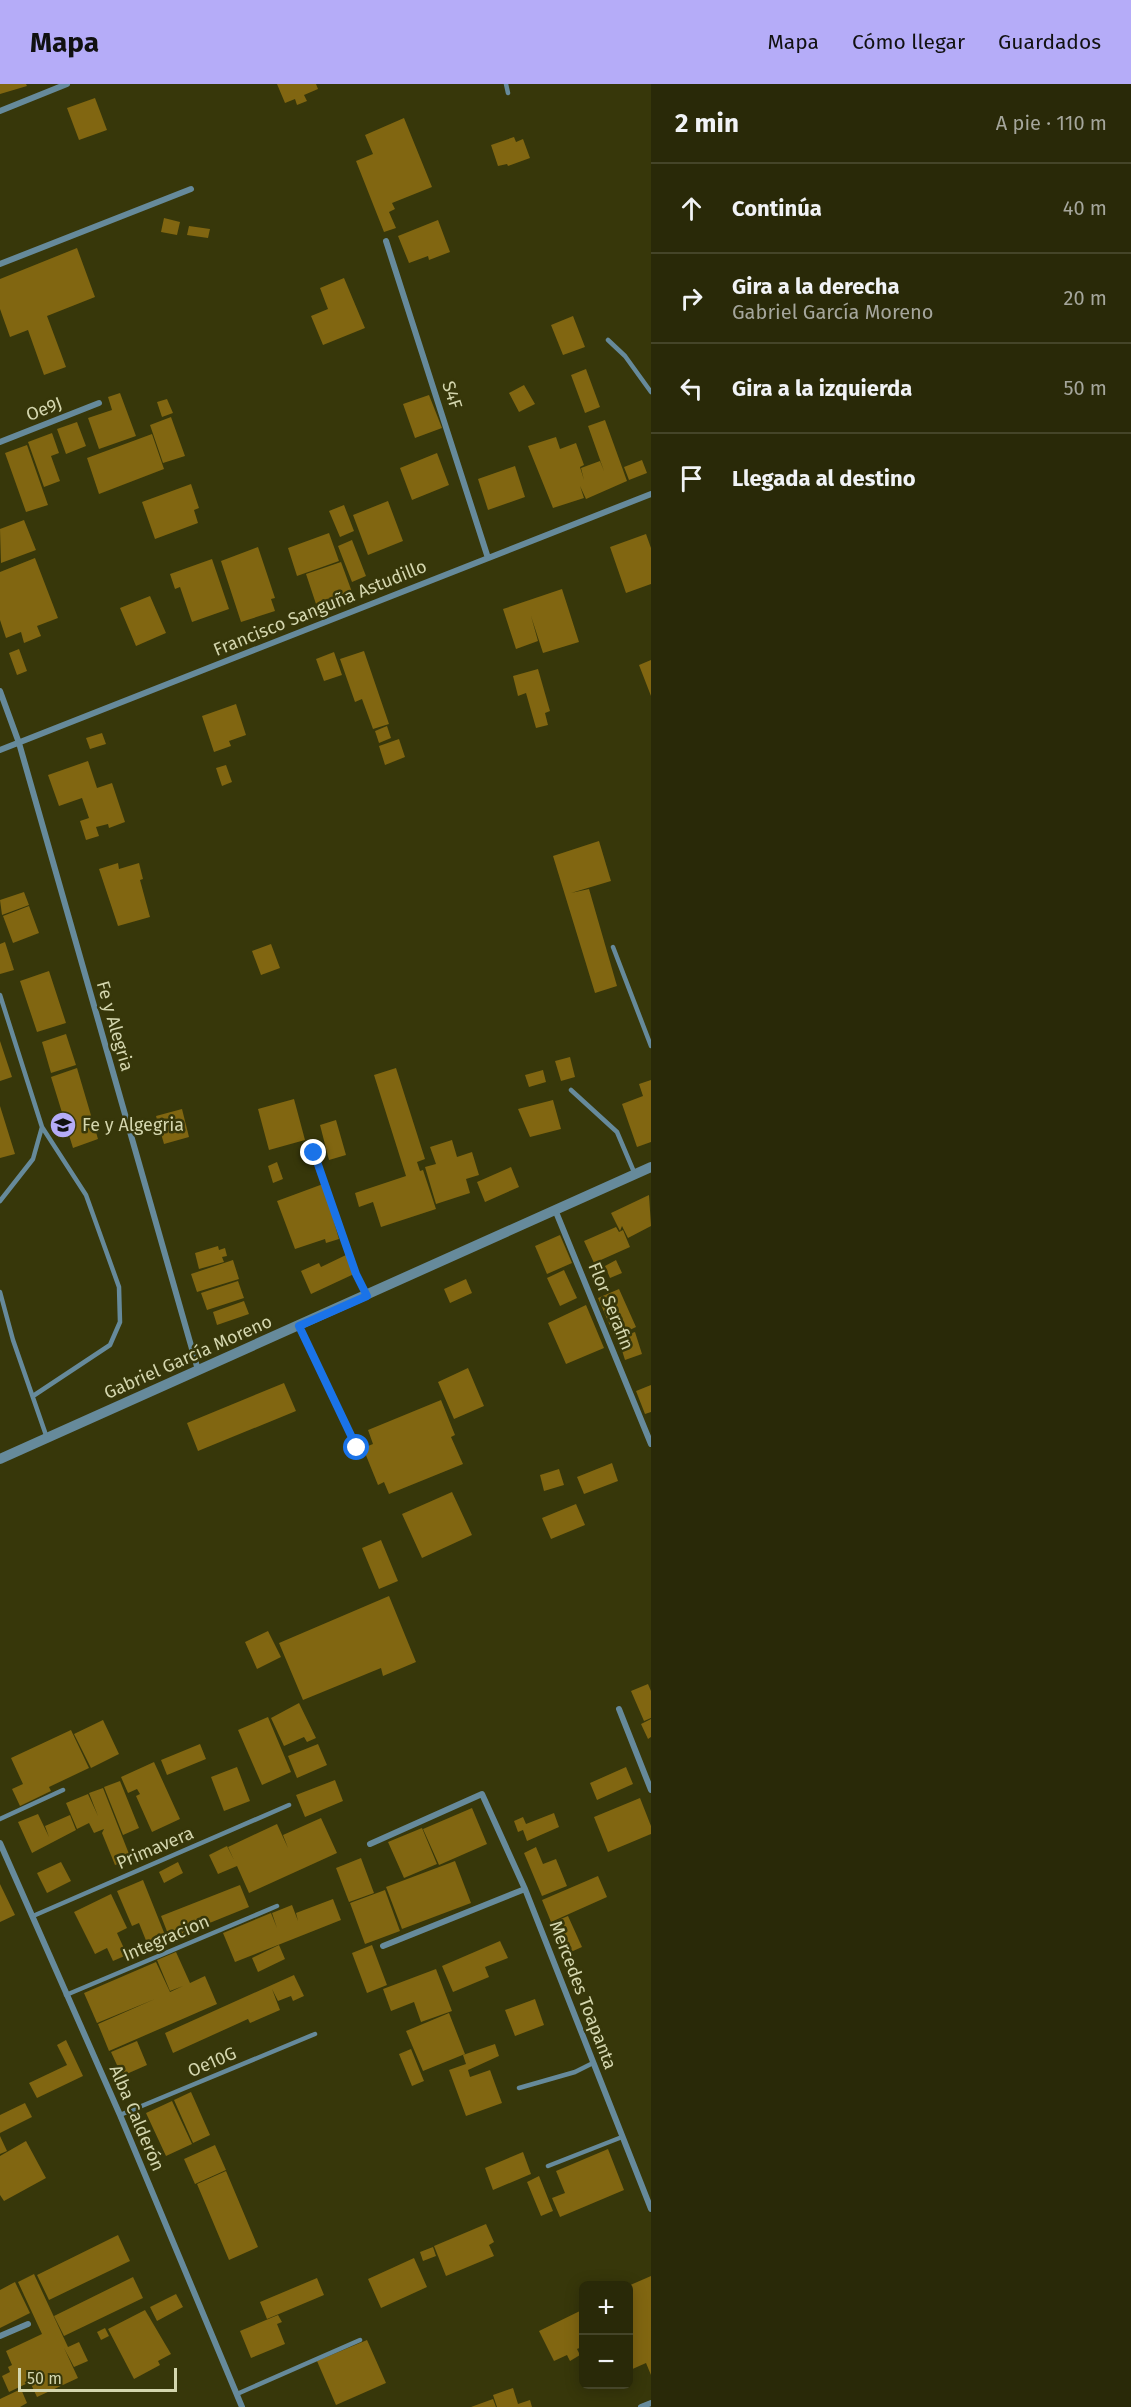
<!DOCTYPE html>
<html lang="es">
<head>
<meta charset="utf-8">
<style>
  body { margin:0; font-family:"Fira Sans",sans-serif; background:#313112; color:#f1f3f6 }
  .controls { position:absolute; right:18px; bottom:18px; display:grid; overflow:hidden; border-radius:9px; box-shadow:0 3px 15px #0003 }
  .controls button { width:54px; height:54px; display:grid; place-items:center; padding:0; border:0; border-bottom:2px solid #454529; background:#292908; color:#f1f3f6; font:30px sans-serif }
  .scale { position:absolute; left:18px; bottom:15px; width:159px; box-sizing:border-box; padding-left:6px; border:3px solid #d4d6ae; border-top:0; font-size:16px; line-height:21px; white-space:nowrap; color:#d4d6ae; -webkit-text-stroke:4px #37370a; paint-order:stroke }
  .stop { position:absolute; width:18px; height:18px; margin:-14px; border:4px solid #1a73e8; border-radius:50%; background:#fff }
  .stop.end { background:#1a73e8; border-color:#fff; box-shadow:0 2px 6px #0008 }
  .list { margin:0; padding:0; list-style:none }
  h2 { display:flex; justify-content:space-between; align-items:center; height:78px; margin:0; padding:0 24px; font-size:26px }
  h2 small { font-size:20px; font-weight:400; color:#a5a69c }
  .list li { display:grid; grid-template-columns:39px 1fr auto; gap:18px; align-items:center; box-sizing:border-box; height:90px; padding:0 24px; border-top:2px solid #454529 }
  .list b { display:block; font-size:22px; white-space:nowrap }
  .list p { margin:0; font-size:20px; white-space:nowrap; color:#a5a69c }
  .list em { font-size:20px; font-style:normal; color:#a5a69c }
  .icon { flex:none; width:33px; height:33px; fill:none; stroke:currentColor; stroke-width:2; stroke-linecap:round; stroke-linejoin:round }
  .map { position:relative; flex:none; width:651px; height:2323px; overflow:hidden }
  header { display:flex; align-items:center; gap:36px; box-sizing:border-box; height:84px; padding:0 30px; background:#b5acf8; color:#111 }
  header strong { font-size:28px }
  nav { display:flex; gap:33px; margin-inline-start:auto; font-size:21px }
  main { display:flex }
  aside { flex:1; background:#292908 }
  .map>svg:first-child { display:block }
</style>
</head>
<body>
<header>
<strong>Mapa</strong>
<nav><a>Mapa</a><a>Cómo llegar</a><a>Guardados</a></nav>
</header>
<main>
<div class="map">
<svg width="651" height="2323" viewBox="0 0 651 2323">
  <rect width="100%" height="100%" fill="#37370a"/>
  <path fill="#816611" d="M 0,0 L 26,0 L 27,2 L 0,10 Z
    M 277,0 L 316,0 L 318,5 L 304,11 L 307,17 L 297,21 L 295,15 L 285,19 Z
    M 95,14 L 107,46 L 79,56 L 67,24 Z
    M 404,34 L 432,103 L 392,119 L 395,125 L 389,128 L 396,144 L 384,148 L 356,77 L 373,70 L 365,51 Z
    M 514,53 L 516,58 L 523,55 L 530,74 L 508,82 L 507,80 L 498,82 L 491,61 Z
    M 164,134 L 180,138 L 177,151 L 161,148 Z
    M 438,136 L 450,168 L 429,176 L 428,172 L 409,179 L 398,152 Z
    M 189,142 L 210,145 L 208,154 L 187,151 Z
    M 77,164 L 95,213 L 47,232 L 66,283 L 44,291 L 28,246 L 10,253 L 0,225 L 0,195 Z
    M 344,194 L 365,244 L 323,261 L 311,232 L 328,225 L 320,204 Z
    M 573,232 L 585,263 L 563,271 L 551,241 Z
    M 586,285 L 600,323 L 585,329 L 571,291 Z
    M 524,301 L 535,320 L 519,328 L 509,309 Z
    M 120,309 L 136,352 L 99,365 L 88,334 L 112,326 L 108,313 Z
    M 429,311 L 442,344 L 415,354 L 403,320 Z
    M 167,315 L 173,329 L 162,333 L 157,318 Z
    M 171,333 L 185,372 L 163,379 L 150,341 Z
    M 605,336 L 627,397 L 586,415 L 580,402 L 584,414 L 553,424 L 528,362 L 556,353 L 560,365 L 576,359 L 584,381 L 580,383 L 584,396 L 581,384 L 600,377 L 604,387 L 588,342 Z
    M 77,338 L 86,362 L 66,370 L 57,345 Z
    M 52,349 L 59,369 L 51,372 L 60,397 L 44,403 L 28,358 Z
    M 152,350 L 164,385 L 99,410 L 87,374 Z
    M 27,361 L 48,421 L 26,428 L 5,369 Z
    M 437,369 L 449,401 L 412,416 L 400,384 Z
    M 642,376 L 647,389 L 629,396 L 624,383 Z
    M 515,382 L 525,413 L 488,426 L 478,395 Z
    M 191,400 L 199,424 L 194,426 L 198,439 L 155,455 L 142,418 Z
    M 388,417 L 403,457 L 368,471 L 353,431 Z
    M 344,421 L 354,447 L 340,453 L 329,427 Z
    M 24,436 L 36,466 L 1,479 L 0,445 Z
    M 329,449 L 339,477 L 297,492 L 288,464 Z
    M 646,450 L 651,464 L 651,500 L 626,509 L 610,463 Z
    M 352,456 L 366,492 L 352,498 L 338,462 Z
    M 258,463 L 275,514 L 271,515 L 275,527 L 241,538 L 221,477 Z
    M 35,474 L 58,534 L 37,542 L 41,552 L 24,559 L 21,548 L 6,554 L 0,536 L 0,488 Z
    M 212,475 L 229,525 L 192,538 L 180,503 L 175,505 L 170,490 Z
    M 341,478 L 352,508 L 316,520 L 306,490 Z
    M 562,505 L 579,558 L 543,569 L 531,532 L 538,557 L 516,565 L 503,525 Z
    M 150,512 L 166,549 L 136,562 L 120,524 Z
    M 19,565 L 27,587 L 17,591 L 9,569 Z
    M 364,567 L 389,640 L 373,645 L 362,615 L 355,618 L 340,575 Z
    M 334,568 L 342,591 L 324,597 L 316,575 Z
    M 651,576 L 651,612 L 639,581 Z
    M 538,585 L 550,627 L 545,629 L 548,641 L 536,644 L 526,609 L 518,612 L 513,592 Z
    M 236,620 L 246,651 L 229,657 L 231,662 L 214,668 L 202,632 Z
    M 387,642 L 391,654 L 379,659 L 375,647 Z
    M 102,649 L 106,660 L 90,665 L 86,654 Z
    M 399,655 L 405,673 L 385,681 L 379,662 Z
    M 88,677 L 97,704 L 112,699 L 125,738 L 109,744 L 108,740 L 96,743 L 99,752 L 86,756 L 80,737 L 89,734 L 82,714 L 59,722 L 48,691 Z
    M 226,681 L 232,698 L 222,702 L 216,684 Z
    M 599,757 L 611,797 L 571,809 L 589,805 L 617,902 L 595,909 L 553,772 Z
    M 118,779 L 119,785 L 139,779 L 143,795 L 140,796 L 150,833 L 118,842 L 99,785 Z
    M 24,808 L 29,821 L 2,831 L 0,816 Z
    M 29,822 L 39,849 L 13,859 L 3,832 Z
    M 5,858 L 14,886 L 0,890 L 0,860 Z
    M 271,860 L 280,884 L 261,891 L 252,867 Z
    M 49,887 L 66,939 L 37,948 L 20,897 Z
    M 66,950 L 76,981 L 51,989 L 42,958 Z
    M 0,957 L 12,993 L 0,997 Z
    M 570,973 L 575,993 L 561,997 L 555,977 Z
    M 77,984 L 98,1055 L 73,1064 L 51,993 Z
    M 396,984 L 425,1075 L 417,1078 L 420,1087 L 423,1086 L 436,1125 L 381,1143 L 373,1118 L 359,1123 L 355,1109 L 406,1092 L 374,991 Z
    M 543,986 L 546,998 L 529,1003 L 525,991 Z
    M 651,996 L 651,1058 L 637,1063 L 622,1020 L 643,1012 L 639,1000 Z
    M 294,1015 L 305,1056 L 269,1066 L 258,1025 Z
    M 553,1016 L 561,1045 L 530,1053 L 518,1025 Z
    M 0,1022 L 15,1070 L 0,1074 Z
    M 182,1025 L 189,1053 L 164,1060 L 156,1032 Z
    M 336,1036 L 346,1071 L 329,1076 L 320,1041 Z
    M 452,1056 L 457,1073 L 472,1068 L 479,1091 L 466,1095 L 470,1109 L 436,1120 L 425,1083 L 436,1080 L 430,1063 Z
    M 277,1078 L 283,1095 L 273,1099 L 268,1082 Z
    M 511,1083 L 519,1103 L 485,1118 L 477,1098 Z
    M 323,1100 L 339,1155 L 326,1159 L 325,1155 L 295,1165 L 277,1117 Z
    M 649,1111 L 651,1142 L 628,1154 L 622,1142 L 620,1147 L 611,1129 Z
    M 616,1143 L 619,1148 L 623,1146 L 630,1163 L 594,1179 L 584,1157 Z
    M 560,1151 L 572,1179 L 547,1190 L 535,1162 Z
    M 218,1162 L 219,1166 L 225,1164 L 227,1172 L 222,1173 L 224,1178 L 199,1185 L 195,1169 Z
    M 346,1171 L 354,1190 L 311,1210 L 301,1187 L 319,1179 L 321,1183 Z
    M 233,1176 L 239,1195 L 197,1208 L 191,1190 Z
    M 616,1176 L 622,1189 L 610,1194 L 605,1182 Z
    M 564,1186 L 577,1214 L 560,1222 L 547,1194 Z
    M 466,1195 L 472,1209 L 450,1219 L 444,1205 Z
    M 238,1197 L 244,1214 L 207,1226 L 201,1209 Z
    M 619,1205 L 636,1243 L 615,1253 L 598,1214 Z
    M 244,1217 L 249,1230 L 217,1241 L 213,1228 Z
    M 586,1221 L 604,1264 L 566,1280 L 548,1239 Z
    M 635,1248 L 642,1270 L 625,1276 L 618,1254 Z
    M 468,1284 L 484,1322 L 454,1335 L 438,1298 Z
    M 284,1299 L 296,1327 L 198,1367 L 187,1339 Z
    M 651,1301 L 651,1328 L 645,1330 L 636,1307 Z
    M 441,1316 L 455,1351 L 451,1353 L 463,1380 L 389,1410 L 384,1398 L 378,1401 L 363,1364 L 373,1360 L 368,1346 Z
    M 612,1379 L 618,1397 L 584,1410 L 577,1393 Z
    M 559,1385 L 564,1401 L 544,1407 L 540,1391 Z
    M 452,1408 L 472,1451 L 422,1474 L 402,1430 Z
    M 576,1420 L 585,1441 L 551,1455 L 542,1434 Z
    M 381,1456 L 398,1497 L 379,1505 L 362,1464 Z
    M 389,1512 L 416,1578 L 383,1592 L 381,1584 L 303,1616 L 279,1559 Z
    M 268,1547 L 281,1573 L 257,1585 L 245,1558 Z
    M 648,1600 L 651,1607 L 651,1634 L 644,1637 L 631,1607 Z
    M 299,1619 L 316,1654 L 307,1658 L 304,1653 L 284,1662 L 271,1634 Z
    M 268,1633 L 291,1688 L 262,1701 L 238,1646 Z
    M 651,1635 L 651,1653 L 648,1655 L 641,1640 Z
    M 103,1636 L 119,1670 L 91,1684 L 74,1650 Z
    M 71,1646 L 89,1684 L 49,1703 L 51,1707 L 20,1722 L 12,1705 L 23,1700 L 11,1674 Z
    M 200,1660 L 206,1675 L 167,1691 L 161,1676 Z
    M 318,1660 L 327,1681 L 297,1694 L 288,1672 Z
    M 154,1678 L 180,1735 L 152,1748 L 136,1712 L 140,1710 L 137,1705 L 128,1709 L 121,1693 Z
    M 237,1683 L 250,1717 L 224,1727 L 211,1693 Z
    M 626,1683 L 633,1700 L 597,1716 L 590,1699 Z
    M 335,1696 L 343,1717 L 305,1733 L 296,1711 Z
    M 120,1697 L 139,1744 L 123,1751 L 104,1703 Z
    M 103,1704 L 131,1775 L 115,1781 L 102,1749 L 104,1745 L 94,1749 L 89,1739 L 77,1745 L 66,1719 L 88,1710 L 98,1732 L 89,1709 Z
    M 640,1714 L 651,1742 L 651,1750 L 608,1768 L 594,1733 Z
    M 472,1724 L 487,1760 L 439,1781 L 423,1745 Z
    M 554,1729 L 559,1743 L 527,1757 L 523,1746 L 518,1748 L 514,1737 L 523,1733 L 526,1740 Z
    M 38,1730 L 49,1753 L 45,1742 L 70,1731 L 76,1746 L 32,1769 L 18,1738 Z
    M 321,1734 L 337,1769 L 249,1809 L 237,1782 L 218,1790 L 209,1771 L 227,1762 L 234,1776 L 228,1763 L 277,1740 L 288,1764 L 283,1751 Z
    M 422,1744 L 437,1780 L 404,1794 L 388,1758 Z
    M 536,1763 L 543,1780 L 556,1775 L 567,1802 L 542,1812 L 524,1769 Z
    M 361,1774 L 374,1809 L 349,1818 L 336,1784 Z
    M 455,1777 L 471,1819 L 402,1845 L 386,1803 Z
    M 61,1778 L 71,1797 L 47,1809 L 37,1789 Z
    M 178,1778 L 183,1789 L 164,1799 L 159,1788 Z
    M 598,1792 L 607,1813 L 551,1838 L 542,1816 Z
    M 143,1796 L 167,1856 L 149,1864 L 139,1839 L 132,1842 L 117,1807 Z
    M 0,1800 L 15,1831 L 0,1838 Z
    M 240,1801 L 249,1823 L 170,1855 L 161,1832 Z
    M 385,1806 L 400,1847 L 365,1860 L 350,1819 Z
    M 111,1810 L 127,1844 L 117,1849 L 127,1871 L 113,1877 L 107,1864 L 95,1870 L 74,1828 Z
    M 333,1815 L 341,1836 L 235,1878 L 223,1849 L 271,1829 L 277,1844 L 272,1829 L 292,1821 L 298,1837 L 296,1829 Z
    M 568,1832 L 582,1863 L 564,1871 L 551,1839 Z
    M 500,1857 L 508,1874 L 485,1883 L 489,1893 L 453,1908 L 442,1882 Z
    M 279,1861 L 285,1875 L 258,1888 L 252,1874 Z
    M 372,1861 L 387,1901 L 367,1909 L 352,1869 Z
    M 176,1868 L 190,1899 L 205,1892 L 217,1920 L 109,1967 L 98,1940 L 155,1915 L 97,1939 L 84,1909 L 156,1878 L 170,1908 L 183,1902 L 170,1907 L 157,1876 Z
    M 436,1885 L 452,1927 L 421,1938 L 414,1918 L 391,1927 L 383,1905 Z
    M 294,1891 L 304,1912 L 293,1917 L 291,1912 L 278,1917 L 272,1905 L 280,1926 L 250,1939 L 248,1935 L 173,1969 L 165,1949 Z
    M 535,1915 L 544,1941 L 515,1952 L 505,1926 Z
    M 449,1929 L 465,1970 L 423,1987 L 406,1947 Z
    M 66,1956 L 83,1992 L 37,2014 L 29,1999 L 67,1981 L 57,1961 Z
    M 137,1957 L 147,1981 L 122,1992 L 111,1968 Z
    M 495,1960 L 499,1972 L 468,1986 L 470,1993 L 490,1986 L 502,2019 L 466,2032 L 449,1986 L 466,1980 L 463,1971 Z
    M 411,1965 L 424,1997 L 412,2002 L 399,1970 Z
    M 191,2008 L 210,2051 L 193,2059 L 174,2016 Z
    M 172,2017 L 192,2060 L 166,2072 L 146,2029 Z
    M 25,2019 L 32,2033 L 0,2049 L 0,2031 Z
    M 0,2052 L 7,2067 L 0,2070 Z
    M 26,2057 L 46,2094 L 4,2117 L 0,2111 L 0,2072 Z
    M 215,2061 L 226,2086 L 195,2100 L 184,2075 Z
    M 608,2065 L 624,2106 L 560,2133 L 552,2114 L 565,2109 L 556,2087 Z
    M 523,2068 L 531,2090 L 493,2106 L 485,2084 Z
    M 226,2087 L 258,2163 L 229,2176 L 197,2100 Z
    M 539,2092 L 553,2127 L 541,2132 L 527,2098 Z
    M 486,2140 L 494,2158 L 489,2161 L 494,2172 L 446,2192 L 434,2162 Z
    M 118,2151 L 130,2177 L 49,2216 L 37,2191 Z
    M 433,2163 L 436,2172 L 423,2177 L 420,2168 Z
    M 414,2174 L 427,2203 L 381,2224 L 368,2195 Z
    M 34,2190 L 68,2263 L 79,2258 L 88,2277 L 74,2283 L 64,2264 L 78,2294 L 37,2313 L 30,2298 L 9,2308 L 2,2292 L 10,2288 L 8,2283 L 12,2281 L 6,2267 L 42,2250 L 18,2198 Z
    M 651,2192 L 651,2291 L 646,2279 L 628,2287 L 628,2202 Z
    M 133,2193 L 143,2214 L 64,2252 L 54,2232 Z
    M 317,2194 L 324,2211 L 267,2235 L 260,2218 Z
    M 15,2198 L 30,2229 L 0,2244 L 0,2206 Z
    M 176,2210 L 183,2223 L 157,2237 L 150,2223 Z
    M 584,2225 L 584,2262 L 577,2265 L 580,2271 L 570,2277 L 567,2271 L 554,2277 L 539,2247 Z
    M 145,2226 L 171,2270 L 158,2277 L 160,2281 L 134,2295 L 108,2245 Z
    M 278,2231 L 282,2238 L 277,2240 L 285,2260 L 251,2274 L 240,2247 Z
    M 105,2244 L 109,2252 L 101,2256 L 97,2248 Z
    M 367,2256 L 386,2299 L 336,2321 L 317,2277 Z
    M 513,2304 L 518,2320 L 530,2316 L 532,2323 L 497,2323 L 493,2311 Z
    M 21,2305 L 27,2319 L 20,2323 L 0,2323 L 0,2315 Z
    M 493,2315 L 496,2323 L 471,2323 Z"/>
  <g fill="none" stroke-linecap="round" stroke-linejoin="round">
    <path stroke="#668a9b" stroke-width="4.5" d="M 506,0 L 508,9
      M 608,256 L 625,272 L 651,308
      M 613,863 L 651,962
      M 0,911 L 42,1043 L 33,1075 L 0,1117
      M 571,1006 L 617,1048 L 634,1088
      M 0,1208 L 13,1256 L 47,1354
      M 299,1242 L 357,1364
      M 33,1312 L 110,1261 L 120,1238 L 119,1203 L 86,1111 L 42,1043
      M 0,1735 L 63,1706
      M 33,1832 L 289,1721
      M 66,1911 L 277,1822
      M 519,2004 L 575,1988 L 593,1979
      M 120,2031 L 315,1950
      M 548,2082 L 622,2053
      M 237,2310 L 360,2256"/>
    <path stroke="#668a9b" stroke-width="6" d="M 0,27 L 67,0
      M 386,157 L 488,474
      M 0,180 L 191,105
      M 0,358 L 99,319
      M 0,607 L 19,659 L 198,1286
      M 0,666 L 651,410
      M 314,1069 L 356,1190 L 367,1211
      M 556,1128 L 651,1360
      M 619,1625 L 651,1706
      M 0,1759 L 120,2031 L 242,2323
      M 370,1760 L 482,1710 L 525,1805 L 651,2125
      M 383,1862 L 525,1805
      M 0,2252 L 28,2240
      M 641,2323 L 651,2319"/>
    <path stroke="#668a9b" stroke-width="10" d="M 0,1375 L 651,1083"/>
  </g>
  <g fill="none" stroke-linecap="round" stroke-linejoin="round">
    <path stroke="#1a73e8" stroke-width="8" d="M 314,1069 L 356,1190 L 367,1212 L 299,1242 L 357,1364"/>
  </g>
  <defs>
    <symbol id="school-disc" viewBox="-11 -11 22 22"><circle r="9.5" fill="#b5acf8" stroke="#37370a"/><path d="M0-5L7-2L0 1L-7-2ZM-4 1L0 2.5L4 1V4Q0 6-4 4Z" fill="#111"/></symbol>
  </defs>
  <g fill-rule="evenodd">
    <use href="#school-disc" x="48" y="1026" width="30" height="30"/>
  </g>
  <g text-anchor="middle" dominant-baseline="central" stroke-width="5" stroke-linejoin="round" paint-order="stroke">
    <g font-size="18" fill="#d4d6ae" stroke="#37370a">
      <text transform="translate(452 311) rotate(72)">S4F</text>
      <text transform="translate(44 325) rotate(-21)">Oe9J</text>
      <text transform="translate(320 524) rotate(-22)">Francisco Sanguña Astudillo</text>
      <text transform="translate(115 942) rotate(74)">Fe y Alegria</text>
      <text transform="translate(611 1222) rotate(68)">Flor Serafin</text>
      <text transform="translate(188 1273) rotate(-24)">Gabriel García Moreno</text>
      <text transform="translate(155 1764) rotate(-23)">Primavera</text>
      <text transform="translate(166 1854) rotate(-23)">Integracion</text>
      <text transform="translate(583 1911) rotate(69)">Mercedes Toapanta</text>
      <text transform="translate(212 1978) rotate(-23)">Oe10G</text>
      <text transform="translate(137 2034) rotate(67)">Alba Calderón</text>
    </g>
    <g font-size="18" fill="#d4d6ae" stroke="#37370a" text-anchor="start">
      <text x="82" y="1041">Fe y Algegria</text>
    </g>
  </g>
</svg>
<div class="controls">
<button>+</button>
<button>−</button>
</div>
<div class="scale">50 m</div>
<div class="stop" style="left:357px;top:1364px"></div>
<div class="stop end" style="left:314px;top:1069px"></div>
</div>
<aside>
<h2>2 min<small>A pie · 110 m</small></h2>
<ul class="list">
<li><svg class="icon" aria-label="ahead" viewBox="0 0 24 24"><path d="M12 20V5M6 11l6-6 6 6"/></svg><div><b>Continúa</b></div><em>40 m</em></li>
<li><svg class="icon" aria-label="right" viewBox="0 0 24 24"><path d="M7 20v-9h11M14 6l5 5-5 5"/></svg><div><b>Gira a la derecha</b><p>Gabriel García Moreno</p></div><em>20 m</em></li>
<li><svg class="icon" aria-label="left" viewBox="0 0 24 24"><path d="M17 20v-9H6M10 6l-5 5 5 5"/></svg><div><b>Gira a la izquierda</b></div><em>50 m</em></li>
<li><svg class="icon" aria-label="arrive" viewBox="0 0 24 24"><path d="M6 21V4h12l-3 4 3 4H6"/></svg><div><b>Llegada al destino</b></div></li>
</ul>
</aside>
</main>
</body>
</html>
